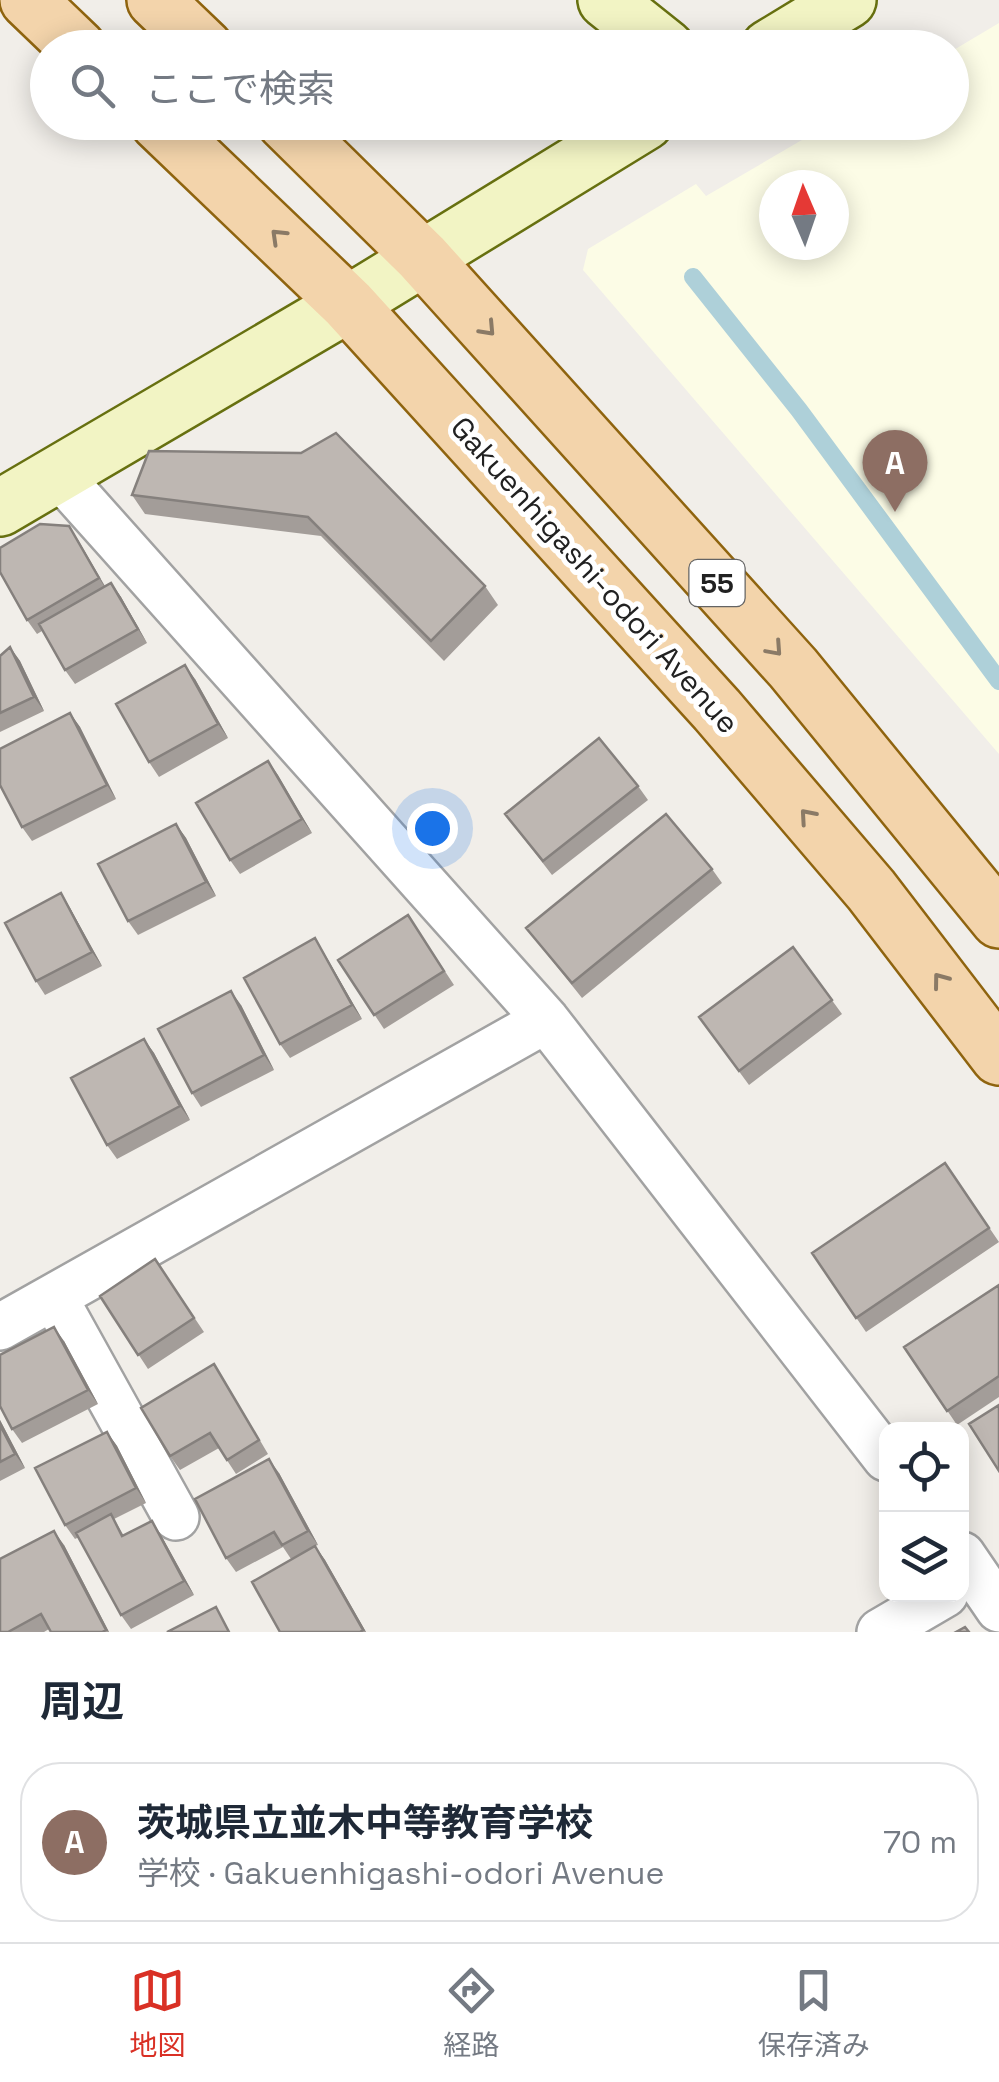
<!DOCTYPE html>
<html lang="ja">
<head>
<meta charset="utf-8">
<style>
  body { margin:0; font-family:"Space Grotesk","Noto Sans JP",sans-serif; background:#f6f6f7; color:#1f2937 }
  .controls { position:absolute; right:30px; bottom:30px; display:grid; overflow:hidden; border-radius:20px; box-shadow:0 5px 25px #0003 }
  .controls button { width:90px; height:90px; display:grid; place-items:center; padding:0; border:0; border-bottom:2px solid #e0e1e3; background:#fff; color:#1f2937; font:50px sans-serif }
  .compass { position:absolute; left:759px; top:170px; width:90px; height:90px; border-radius:50%; background:#fff; box-shadow:0 5px 25px #0003; rotate:358deg }
  .you { position:absolute; left:432px; top:828px; width:35px; height:35px; margin:-25px; border:8px solid #fff; border-radius:50%; background:#1a73e8; box-shadow:0 0 0 15px #1a73e833 }
  .badge { display:grid; place-items:center; width:65px; height:65px; border-radius:50%; background:#d93025; color:#fff; font-size:32px; font-weight:700 }
  .pin { position:absolute; translate:-50% -82px; filter:drop-shadow(0 2px 5px #0008) }
  .pin::after { content:''; position:absolute; top:52px; width:35px; height:30px; background:inherit; clip-path:polygon(0 0,100% 0,50% 100%) }
  .list { margin:0; padding:0; list-style:none }
  h2 { display:flex; justify-content:space-between; align-items:center; height:130px; margin:0; padding:0 40px; font-size:42px }
  h2 small { font-size:32px; font-weight:400; color:#747a83 }
  .list li { display:grid; grid-template-columns:65px 1fr auto; gap:30px; align-items:center; box-sizing:border-box; height:160px; margin:0 20px 20px; padding:0 20px; border:2px solid #e0e1e3; border-radius:40px }
  .list b { display:block; font-size:38px; white-space:nowrap }
  .list p { margin:0; font-size:32px; white-space:nowrap; color:#747a83 }
  .list em { font-size:32px; font-style:normal; color:#747a83 }
  .icon { flex:none; width:55px; height:55px; fill:none; stroke:currentColor; stroke-width:2; stroke-linecap:round; stroke-linejoin:round }
  .map { position:relative; flex:none; width:999px; height:1632px; overflow:hidden }
  .search { position:absolute; background:#fff; box-shadow:0 5px 25px #0003; left:30px; right:30px; top:30px; height:110px; display:flex; align-items:center; gap:25px; box-sizing:border-box; padding:0 35px; border-radius:55px; color:#747a83; font-size:38px }
  .sheet { height:310px; background:#fff }
  nav { display:flex; justify-content:space-around; align-items:center; box-sizing:border-box; height:140px; border-top:2px solid #e0e1e3; background:#fff; font-size:28px; color:#747a83 }
  nav a { display:grid; justify-items:center; gap:5px }
  nav .on { color:#d93025 }
  .map>svg:first-child { display:block }
</style>
</head>
<body>
<div class="map">
<svg width="999" height="1632" viewBox="0 0 999 1632">
  <rect width="100%" height="100%" fill="#f1eee9"/>
  <path fill="#fcfce6" fill-rule="evenodd" d="M 999,23 L 999,754 L 583,270 L 588,249 L 696,184 L 706,196 L 831,123 L 952,122 L 952,51 ZM 774,185 L 834,185 L 834,245 L 774,245 Z"/>
  <g fill="none" stroke-linecap="round" stroke-linejoin="round">
    <path stroke="#aed0d9" stroke-width="18" d="M 693,277 L 799,410 L 999,681"/>
    <defs>
      <path id="street" d="M 58,474 L 546,1020 L 886,1458
        M 54,1297 L 176,1517
        M 0,1327 L 546,1020
        M 962,1555 L 999,1609
        M 880,1632 L 945,1594"/>
      <path id="secondary" d="M 606,0 L 666,48
        M 769,48 L 848,0
        M 0,508 L 348,304 L 645,122"/>
      <path id="primary" d="M 28,0 L 78,48
        M 155,0 L 205,48
        M 158,122 L 348,304 L 717,710 L 871,890 L 999,1057
        M 285,122 L 422,257 L 793,668 L 999,920"/>
    </defs>
    <use href="#street" stroke="#a2a2a2" stroke-width="50"/>
    <use href="#secondary" stroke="#677010" stroke-width="60"/>
    <use href="#primary" stroke="#8f640f" stroke-width="60"/>
    <use href="#street" stroke="#fff" stroke-width="45"/>
    <use href="#secondary" stroke="#f2f4c4" stroke-width="55"/>
    <use href="#primary" stroke="#f3d4ab" stroke-width="55"/>
  </g>
  <path fill="#a39d99" d="M 149,451 L 485,586 L 498,605 L 444,661 L 321,536 L 145,514 L 132,495 Z
    M 78,540 L 105,586 L 111,583 L 121,597 L 147,643 L 75,684 L 65,670 L 42,631 L 37,634 L 27,620 Z
    M 10,647 L 20,661 L 44,711 L 0,732 L 0,656 Z
    M 195,679 L 228,738 L 159,777 L 149,762 Z
    M 70,713 L 80,727 L 116,799 L 32,841 L 22,827 Z
    M 268,761 L 312,833 L 240,874 L 230,860 Z
    M 638,786 L 648,800 L 552,875 L 505,814 Z
    M 176,824 L 186,838 L 216,896 L 138,935 L 128,921 Z
    M 712,869 L 722,883 L 582,998 L 526,928 Z
    M 61,893 L 70,908 L 102,966 L 45,995 L 36,981 Z
    M 408,915 L 454,985 L 384,1029 L 338,960 Z
    M 793,947 L 842,1014 L 749,1085 L 699,1017 Z
    M 324,953 L 362,1019 L 290,1058 L 280,1044 Z
    M 241,1005 L 274,1070 L 201,1107 L 192,1093 Z
    M 144,1039 L 154,1053 L 190,1120 L 117,1159 L 107,1145 Z
    M 945,1163 L 999,1242 L 866,1332 L 812,1253 Z
    M 155,1259 L 204,1332 L 148,1369 L 100,1296 Z
    M 999,1285 L 999,1397 L 957,1425 L 904,1347 Z
    M 64,1341 L 98,1404 L 22,1443 L 12,1429 Z
    M 223,1378 L 268,1454 L 236,1474 L 219,1448 L 180,1470 L 170,1456 Z
    M 0,1420 L 25,1468 L 0,1481 Z
    M 107,1432 L 117,1446 L 146,1503 L 114,1519 L 124,1536 L 161,1535 L 194,1595 L 131,1629 L 121,1615 L 79,1537 L 75,1539 L 65,1525 Z
    M 279,1473 L 318,1545 L 315,1546 L 325,1560 L 366,1632 L 280,1632 L 310,1549 L 291,1559 L 283,1547 L 236,1572 L 226,1558 Z
    M 64,1545 L 109,1632 L 51,1632 L 49,1629 L 44,1632 L 0,1632 Z"/>
  <path fill="#85807d" d="M 69,526 L 78,540 L 108,592 L 99,578 Z
    M 111,583 L 121,597 L 147,643 L 138,629 Z
    M 10,647 L 20,661 L 44,711 L 34,697 Z
    M 185,665 L 195,679 L 228,738 L 218,724 Z
    M 70,713 L 80,727 L 116,799 L 107,785 Z
    M 268,761 L 278,775 L 312,833 L 302,819 Z
    M 176,824 L 186,838 L 216,896 L 206,882 Z
    M 61,893 L 70,908 L 102,966 L 92,952 Z
    M 315,938 L 324,953 L 362,1019 L 352,1005 Z
    M 231,991 L 241,1005 L 274,1070 L 264,1055 Z
    M 144,1039 L 154,1053 L 190,1120 L 180,1106 Z
    M 54,1327 L 64,1341 L 98,1404 L 88,1390 Z
    M 0,1420 L 25,1468 L 15,1454 L 0,1425 Z
    M 107,1432 L 117,1446 L 146,1503 L 136,1488 Z
    M 269,1459 L 279,1473 L 318,1545 L 308,1531 Z
    M 152,1521 L 161,1535 L 194,1595 L 184,1581 Z
    M 54,1531 L 64,1545 L 109,1632 L 106,1630 Z
    M 315,1546 L 325,1560 L 366,1632 L 363,1630 Z"/>
  <path fill="#beb7b2" stroke="#85807d" stroke-width="2.5" d="M 336,433 L 485,586 L 431,641 L 308,517 L 132,495 L 149,451 L 301,453 Z
    M 40,524 L 69,526 L 99,578 L 27,620 L 0,572 L 0,548 Z
    M 111,583 L 138,629 L 65,670 L 39,624 Z
    M 10,647 L 34,697 L 0,713 L 0,656 Z
    M 185,665 L 218,724 L 149,762 L 116,704 Z
    M 70,713 L 107,785 L 22,827 L 0,785 L 0,749 Z
    M 599,738 L 638,786 L 543,861 L 505,814 Z
    M 268,761 L 302,819 L 230,860 L 196,803 Z
    M 666,814 L 712,869 L 572,983 L 526,928 Z
    M 176,824 L 206,882 L 128,921 L 98,864 Z
    M 61,893 L 92,952 L 36,981 L 5,923 Z
    M 408,915 L 444,971 L 374,1015 L 338,960 Z
    M 315,938 L 352,1005 L 280,1044 L 244,978 Z
    M 793,947 L 832,1000 L 739,1071 L 699,1017 Z
    M 231,991 L 264,1055 L 192,1093 L 158,1029 Z
    M 144,1039 L 180,1106 L 107,1145 L 71,1078 Z
    M 945,1163 L 989,1228 L 856,1318 L 812,1253 Z
    M 155,1259 L 194,1318 L 138,1355 L 100,1296 Z
    M 999,1285 L 999,1376 L 947,1411 L 904,1347 Z
    M 54,1327 L 88,1390 L 12,1429 L 0,1406 L 0,1355 Z
    M 214,1364 L 259,1440 L 227,1460 L 210,1433 L 170,1456 L 141,1408 Z
    M 999,1405 L 999,1471 L 969,1424 Z
    M 0,1425 L 15,1454 L 0,1462 Z
    M 107,1432 L 136,1488 L 65,1525 L 35,1468 Z
    M 269,1459 L 308,1531 L 282,1545 L 274,1532 L 226,1558 L 195,1499 Z
    M 111,1514 L 122,1536 L 152,1521 L 184,1581 L 121,1615 L 76,1533 Z
    M 54,1531 L 106,1630 L 102,1632 L 51,1632 L 41,1614 L 8,1632 L 0,1632 L 0,1559 Z
    M 315,1546 L 363,1630 L 360,1632 L 280,1632 L 252,1582 Z
    M 216,1607 L 229,1632 L 167,1632 Z
    M 965,1627 L 969,1632 L 956,1632 Z"/>
  <defs><path id="oneway-chevron" d="M-2-3.5L2.5 0L-2 3.5" fill="none" stroke-width="1.6" stroke-linecap="round" stroke-linejoin="round" transform="scale(2.5)"/></defs>
  <g stroke="#8a7a66">
    <use href="#oneway-chevron" transform="translate(278 236) rotate(-136)"/>
    <use href="#oneway-chevron" transform="translate(488 329) rotate(47)"/>
    <use href="#oneway-chevron" transform="translate(775 649) rotate(48)"/>
    <use href="#oneway-chevron" transform="translate(807 816) rotate(-131)"/>
    <use href="#oneway-chevron" transform="translate(940 980) rotate(-127)"/>
  </g>
  <g text-anchor="middle" dominant-baseline="central" stroke-width="10" stroke-linejoin="round" paint-order="stroke">
    <rect fill="#fff" stroke="#646464" stroke-width="2.5" x="689.5" y="560" width="55" height="46" rx="8"/>
    <g font-size="28" font-weight="bold" fill="#212121">
      <text x="717" y="583">55</text>
    </g>
    <g font-size="30" fill="#212121" stroke="#fff">
      <text transform="translate(595 575) rotate(48)">Gakuenhigashi-odori Avenue</text>
    </g>
  </g>
</svg>
<div class="controls">
<button><svg class="icon" aria-label="locate" viewBox="0 0 24 24"><circle cx="12" cy="12" r="6"/><path d="M12 2v4M12 18v4M2 12h4M18 12h4"/></svg></button>
<button><svg class="icon" aria-label="layers" viewBox="0 0 24 24"><path d="M12 4l9 5-9 5-9-5zM3 14l9 5 9-5"/></svg></button>
</div>
<svg class="compass" viewBox="-18 -18 36 36"><path d="M0-13l5 13h-10z" fill="#e53935"/><path d="M0 13l5-13h-10z" fill="#747a83"/></svg>
<div class="you"></div>
<div class="pin badge" style="left:895px;top:512px;background:#8d6e63">A</div>
<div class="search"><svg class="icon" aria-label="search" viewBox="0 0 24 24"><circle cx="10" cy="10" r="6"/><path d="M15 15l6 6"/></svg>ここで検索</div>
</div>
<section class="sheet">
<h2>周辺<small></small></h2>
<ul class="list">
<li><span class="badge" style="background:#8d6e63">A</span><div><b>茨城県立並木中等教育学校</b><p>学校 · Gakuenhigashi-odori Avenue</p></div><em>70 m</em></li>
</ul>
</section>
<nav>
<a class="on"><svg class="icon" aria-label="map" viewBox="0 0 24 24"><path d="M3 6l6-2 6 2 6-2v14l-6 2-6-2-6 2zM9 4v14M15 6v14"/></svg>地図</a>
<a><svg class="icon" aria-label="directions" viewBox="0 0 24 24"><path d="M12 3l9 9-9 9-9-9zM9 14v-3h6M13 9l2 2-2 2"/></svg>経路</a>
<a><svg class="icon" aria-label="saved" viewBox="0 0 24 24"><path d="M7 4h10v16l-5-4-5 4z"/></svg>保存済み</a>
</nav>
</body>
</html>
